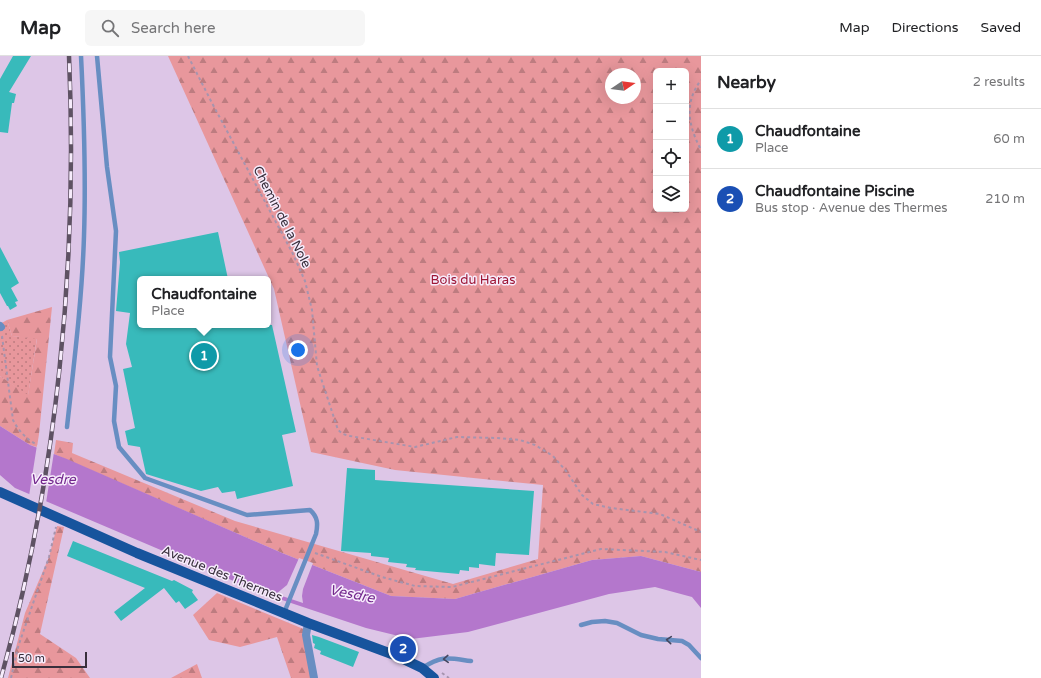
<!DOCTYPE html>
<html lang="en">
<head>
<meta charset="utf-8">
<style>
  body { margin:0; font-family:"Varela Round",sans-serif; background:#f6f6f6; color:#202124 }
  .controls { position:absolute; right:12px; top:12px; display:grid; overflow:hidden; border-radius:6px; box-shadow:0 4px 16px #0002 }
  .controls button { width:36px; height:36px; display:grid; place-items:center; padding:0; border:0; border-bottom:1px solid #e0e0e0; background:#fff; color:#202124; font:20px sans-serif }
  .compass { position:absolute; left:605px; top:12px; width:36px; height:36px; border-radius:50%; background:#fff; box-shadow:0 4px 16px #0002; rotate:77deg }
  .scale { position:absolute; left:12px; bottom:10px; width:75px; box-sizing:border-box; padding-left:4px; border:2px solid #382f3c; border-top:0; font-size:11px; line-height:14px; white-space:nowrap; color:#382f3c; -webkit-text-stroke:3px #f7ecfc; paint-order:stroke }
  .you { position:absolute; left:298px; top:294px; width:14px; height:14px; margin:-10px; border:3px solid #fff; border-radius:50%; background:#1a73e8; box-shadow:0 0 0 6px #1a73e833 }
  .badge { display:grid; place-items:center; width:26px; height:26px; border-radius:50%; background:#3b770e; color:#fff; font-size:13px; font-weight:700 }
  .pin { position:absolute; translate:-50% -50%; border:2px solid #fff; box-shadow:0 1px 4px #0006 }
  .popup { position:absolute; left:137px; top:220px; width:134px; height:52px; box-sizing:border-box; display:grid; place-content:center; border-radius:6px; background:#fff; filter:drop-shadow(0 1px 3px #0005); font-size:13px; white-space:nowrap; color:#757577 }
  .popup b { font-size:15px; color:#202124 }
  .popup::after { content:''; position:absolute; left:50%; top:100%; margin-left:-8px; border:8px solid transparent; border-top-color:#fff }
  .list { margin:0; padding:0; list-style:none }
  h2 { display:flex; justify-content:space-between; align-items:center; height:52px; margin:0; padding:0 16px; font-size:17px }
  h2 small { font-size:13px; font-weight:400; color:#757577 }
  .list li { display:grid; grid-template-columns:26px 1fr auto; gap:12px; align-items:center; box-sizing:border-box; height:60px; padding:0 16px; border-top:1px solid #e0e0e0 }
  .list b { display:block; font-size:15px; white-space:nowrap }
  .list p { margin:0; font-size:13px; white-space:nowrap; color:#757577 }
  .list em { font-size:13px; font-style:normal; color:#757577 }
  .icon { flex:none; width:22px; height:22px; fill:none; stroke:currentColor; stroke-width:2; stroke-linecap:round; stroke-linejoin:round }
  .map { position:relative; flex:none; width:701px; height:622px; overflow:hidden }
  header { display:flex; align-items:center; gap:24px; box-sizing:border-box; height:56px; padding:0 20px; background:#fff; border-bottom:1px solid #e0e0e0 }
  header strong { font-size:19px }
  nav { display:flex; gap:22px; margin-inline-start:auto; font-size:14px }
  .search { width:280px; height:36px; background:#f6f6f6; display:flex; align-items:center; gap:10px; box-sizing:border-box; padding:0 14px; border-radius:6px; color:#757577; font-size:15px }
  main { display:flex }
  aside { flex:1; background:#fff }
  .map>svg:first-child { display:block }
</style>
</head>
<body>
<header>
<strong>Map</strong>
<div class="search"><svg class="icon" aria-label="search" viewBox="0 0 24 24"><circle cx="10" cy="10" r="6"/><path d="M15 15l6 6"/></svg>Search here</div>
<nav><a>Map</a><a>Directions</a><a>Saved</a></nav>
</header>
<main>
<div class="map">
<svg width="701" height="622" viewBox="0 0 701 622">
  <defs>
    <pattern id="grass-dots" width="8" height="8" patternUnits="userSpaceOnUse"><rect width="8" height="8" fill="#e8979c"/><path d="M2 2h.1M6 6h.1" fill="none" stroke="#bd7c80" stroke-width="1.8" stroke-linecap="round"/></pattern>
    <pattern id="forest-firs" width="22" height="20" patternUnits="userSpaceOnUse"><rect width="22" height="20" fill="#e8979c"/><path d="M5 1l3.5 6h-7zM16 11l3.5 6h-7z" fill="#bd7c80"/></pattern>
  </defs>
  <rect width="100%" height="100%" fill="#ddc6e7"/>
  <path fill="url(#grass-dots)" d="M 7,264 L 12,280 L 37,282 L 28,340 L 0,320 L 0,268 Z"/>
  <path fill="url(#forest-firs)" fill-rule="evenodd" d="M 168,0 L 701,0 L 701,516 L 641,500 L 592,504 L 455,543 L 391,540 L 282,497 L 54,398 L 56,384 L 73,387 L 72,397 L 235,465 L 453,528 L 538,503 L 543,429 L 395,414 L 311,396 L 274,233 ZM 656,15 L 686,15 L 686,153 L 656,153 ZM 611,18 L 635,18 L 635,42 L 611,42 Z
    M 52,251 L 39,378 L 37,391 L 30,389 L 0,370 L 0,320 L 28,339 L 37,283 L 12,280 L 7,264 Z
    M 57,470 L 64,471 L 40,578 L 76,602 L 90,622 L 8,622 L 25,557 L 49,501 Z
    M 217,537 L 306,574 L 315,622 L 291,622 L 277,581 L 240,591 L 209,584 L 193,559 Z
    M 197,608 L 202,622 L 171,622 Z"/>
  <path fill="#b477cc" d="M 0,370 L 30,389 L 67,403 L 282,497 L 391,540 L 455,543 L 592,504 L 641,500 L 701,516 L 701,552 L 692,541 L 655,531 L 609,538 L 468,576 L 411,583 L 366,572 L 264,538 L 15,432 L 0,419 Z"/>
  <path fill="#ddc6e7" d="M 37,389 L 54,396 L 46,447 L 29,440 Z
    M 299,502 L 313,507 L 303,533 L 302,540 L 303,547 L 276,538 L 287,529 Z"/>
  <path fill="#38babb" d="M 13,0 L 31,0 L 9,36 L 16,38 L 14,47 L 12,47 L 8,77 L 0,76 L 0,23 Z
    M 218,176 L 228,223 L 140,223 L 140,269 L 272,269 L 296,376 L 282,379 L 293,430 L 237,443 L 235,435 L 222,437 L 218,431 L 201,435 L 146,418 L 140,391 L 128,389 L 125,375 L 135,372 L 123,313 L 132,311 L 126,288 L 130,257 L 116,255 L 120,206 L 119,196 Z
    M 0,191 L 19,227 L 11,232 L 18,245 L 15,246 L 17,250 L 10,254 L 8,250 L 7,250 L 0,237 Z
    M 347,412 L 375,414 L 375,424 L 534,435 L 529,499 L 496,497 L 495,510 L 479,508 L 479,512 L 469,511 L 469,515 L 460,514 L 459,518 L 415,514 L 416,512 L 406,511 L 407,508 L 388,506 L 389,502 L 371,500 L 371,497 L 341,495 Z
    M 73,485 L 172,525 L 174,524 L 193,534 L 192,536 L 198,544 L 185,553 L 179,545 L 176,547 L 164,532 L 121,565 L 114,556 L 145,532 L 67,500 Z
    M 312,579 L 319,581 L 359,596 L 353,611 L 320,598 L 321,595 L 314,592 L 315,588 L 313,587 Z"/>
  <g fill="none" stroke-linecap="round" stroke-linejoin="round">
    <path stroke="#a694ae" stroke-width="2" stroke-dasharray="3 3" stroke-linecap="butt" d="M 188,0 L 212,47 L 293,198 L 305,225 L 312,254 L 317,310 L 338,374 L 343,378 L 350,380 L 415,391 L 457,381 L 497,382 L 520,384 L 535,389 L 553,400 L 566,415 L 582,439 L 593,448 L 611,452 L 660,458 L 701,476
      M 700,92 C 688,68 684,47 701,24
      M 2,280 L 13,364 C 18,374 26,383 36,388
      M 315,497 L 382,521 L 415,530 L 452,531 L 601,493 L 665,496 L 701,504
      M 442,617 L 449,622
      M 11,622 L 18,591 L 49,501 L 56,471"/>
    <path stroke="#688ec2" stroke-width="4.5" d="M 97,0 L 107,111 L 116,175 L 110,301 L 116,330 L 114,365 L 119,391 L 145,422 L 247,459 L 310,454 C 318,461 318,468 316,478 L 284,557
      M 67,371 C 74,307 82,244 84,180 C 86,120 84,60 81,0
      M 581,569 L 592,566 L 605,565 L 617,567 L 641,579 L 658,583 L 682,585 L 689,589 L 701,602
      M 422,612 C 443,599 448,602 471,605"/>
    <path stroke="#688ec2" stroke-width="8" d="M 0,270 L 1,271
      M 308,567 L 306,579 L 314,622"/>
    <path stroke="#17549d" stroke-width="10" d="M 0,436 L 137,497 L 308,567 L 397,600 L 422,612 L 434,622"/>
    <defs>
      <path id="rail" d="M 1,622 C 57,422 78,208 69,0"/>
    </defs>
    <use href="#rail" stroke="#5e5263" stroke-width="4.5"/>
    <use href="#rail" stroke="#f7ecfc" stroke-width="3" stroke-dasharray="9" stroke-linecap="butt"/>
  </g>
  <defs><path id="oneway-chevron" d="M-2-3.5L2.5 0L-2 3.5" fill="none" stroke-width="1.6" stroke-linecap="round" stroke-linejoin="round"/></defs>
  <g stroke="#44475e">
    <use href="#oneway-chevron" transform="translate(669 584) rotate(-175)"/>
    <use href="#oneway-chevron" transform="translate(446 603) rotate(177)"/>
  </g>
  <g text-anchor="middle" dominant-baseline="central" stroke-width="3" stroke-linejoin="round" paint-order="stroke">
    <g font-size="13" fill="#382f3c" stroke="#f7ecfc">
      <text transform="translate(282 161) rotate(63)">Chemin de la Nole</text>
      <text transform="translate(222 518) rotate(22)">Avenue des Thermes</text>
    </g>
    <g font-size="13" fill="#9d1635" stroke="#f7ecfc">
      <text x="473" y="224">Bois du Haras</text>
    </g>
    <g font-size="14" font-style="italic" fill="#73288d" stroke="#f7ecfc">
      <text x="53" y="423">Vesdre</text>
      <text transform="translate(352 538) rotate(11)">Vesdre</text>
    </g>
  </g>
</svg>
<div class="controls">
<button>+</button>
<button>−</button>
<button><svg class="icon" aria-label="locate" viewBox="0 0 24 24"><circle cx="12" cy="12" r="6"/><path d="M12 2v4M12 18v4M2 12h4M18 12h4"/></svg></button>
<button><svg class="icon" aria-label="layers" viewBox="0 0 24 24"><path d="M12 4l9 5-9 5-9-5zM3 14l9 5 9-5"/></svg></button>
</div>
<svg class="compass" viewBox="-18 -18 36 36"><path d="M0-13l5 13h-10z" fill="#e53935"/><path d="M0 13l5-13h-10z" fill="#757577"/></svg>
<div class="scale">50 m</div>
<div class="you"></div>
<div class="pin badge" style="left:204px;top:300px;background:#0f9aa8">1</div>
<div class="popup"><b>Chaudfontaine</b>Place</div>
<div class="pin badge" style="left:403px;top:593px;background:#1a4fb4">2</div>
</div>
<aside>
<h2>Nearby<small>2 results</small></h2>
<ul class="list">
<li><span class="badge" style="background:#0f9aa8">1</span><div><b>Chaudfontaine</b><p>Place</p></div><em>60 m</em></li>
<li><span class="badge" style="background:#1a4fb4">2</span><div><b>Chaudfontaine Piscine</b><p>Bus stop · Avenue des Thermes</p></div><em>210 m</em></li>
</ul>
</aside>
</main>
</body>
</html>
